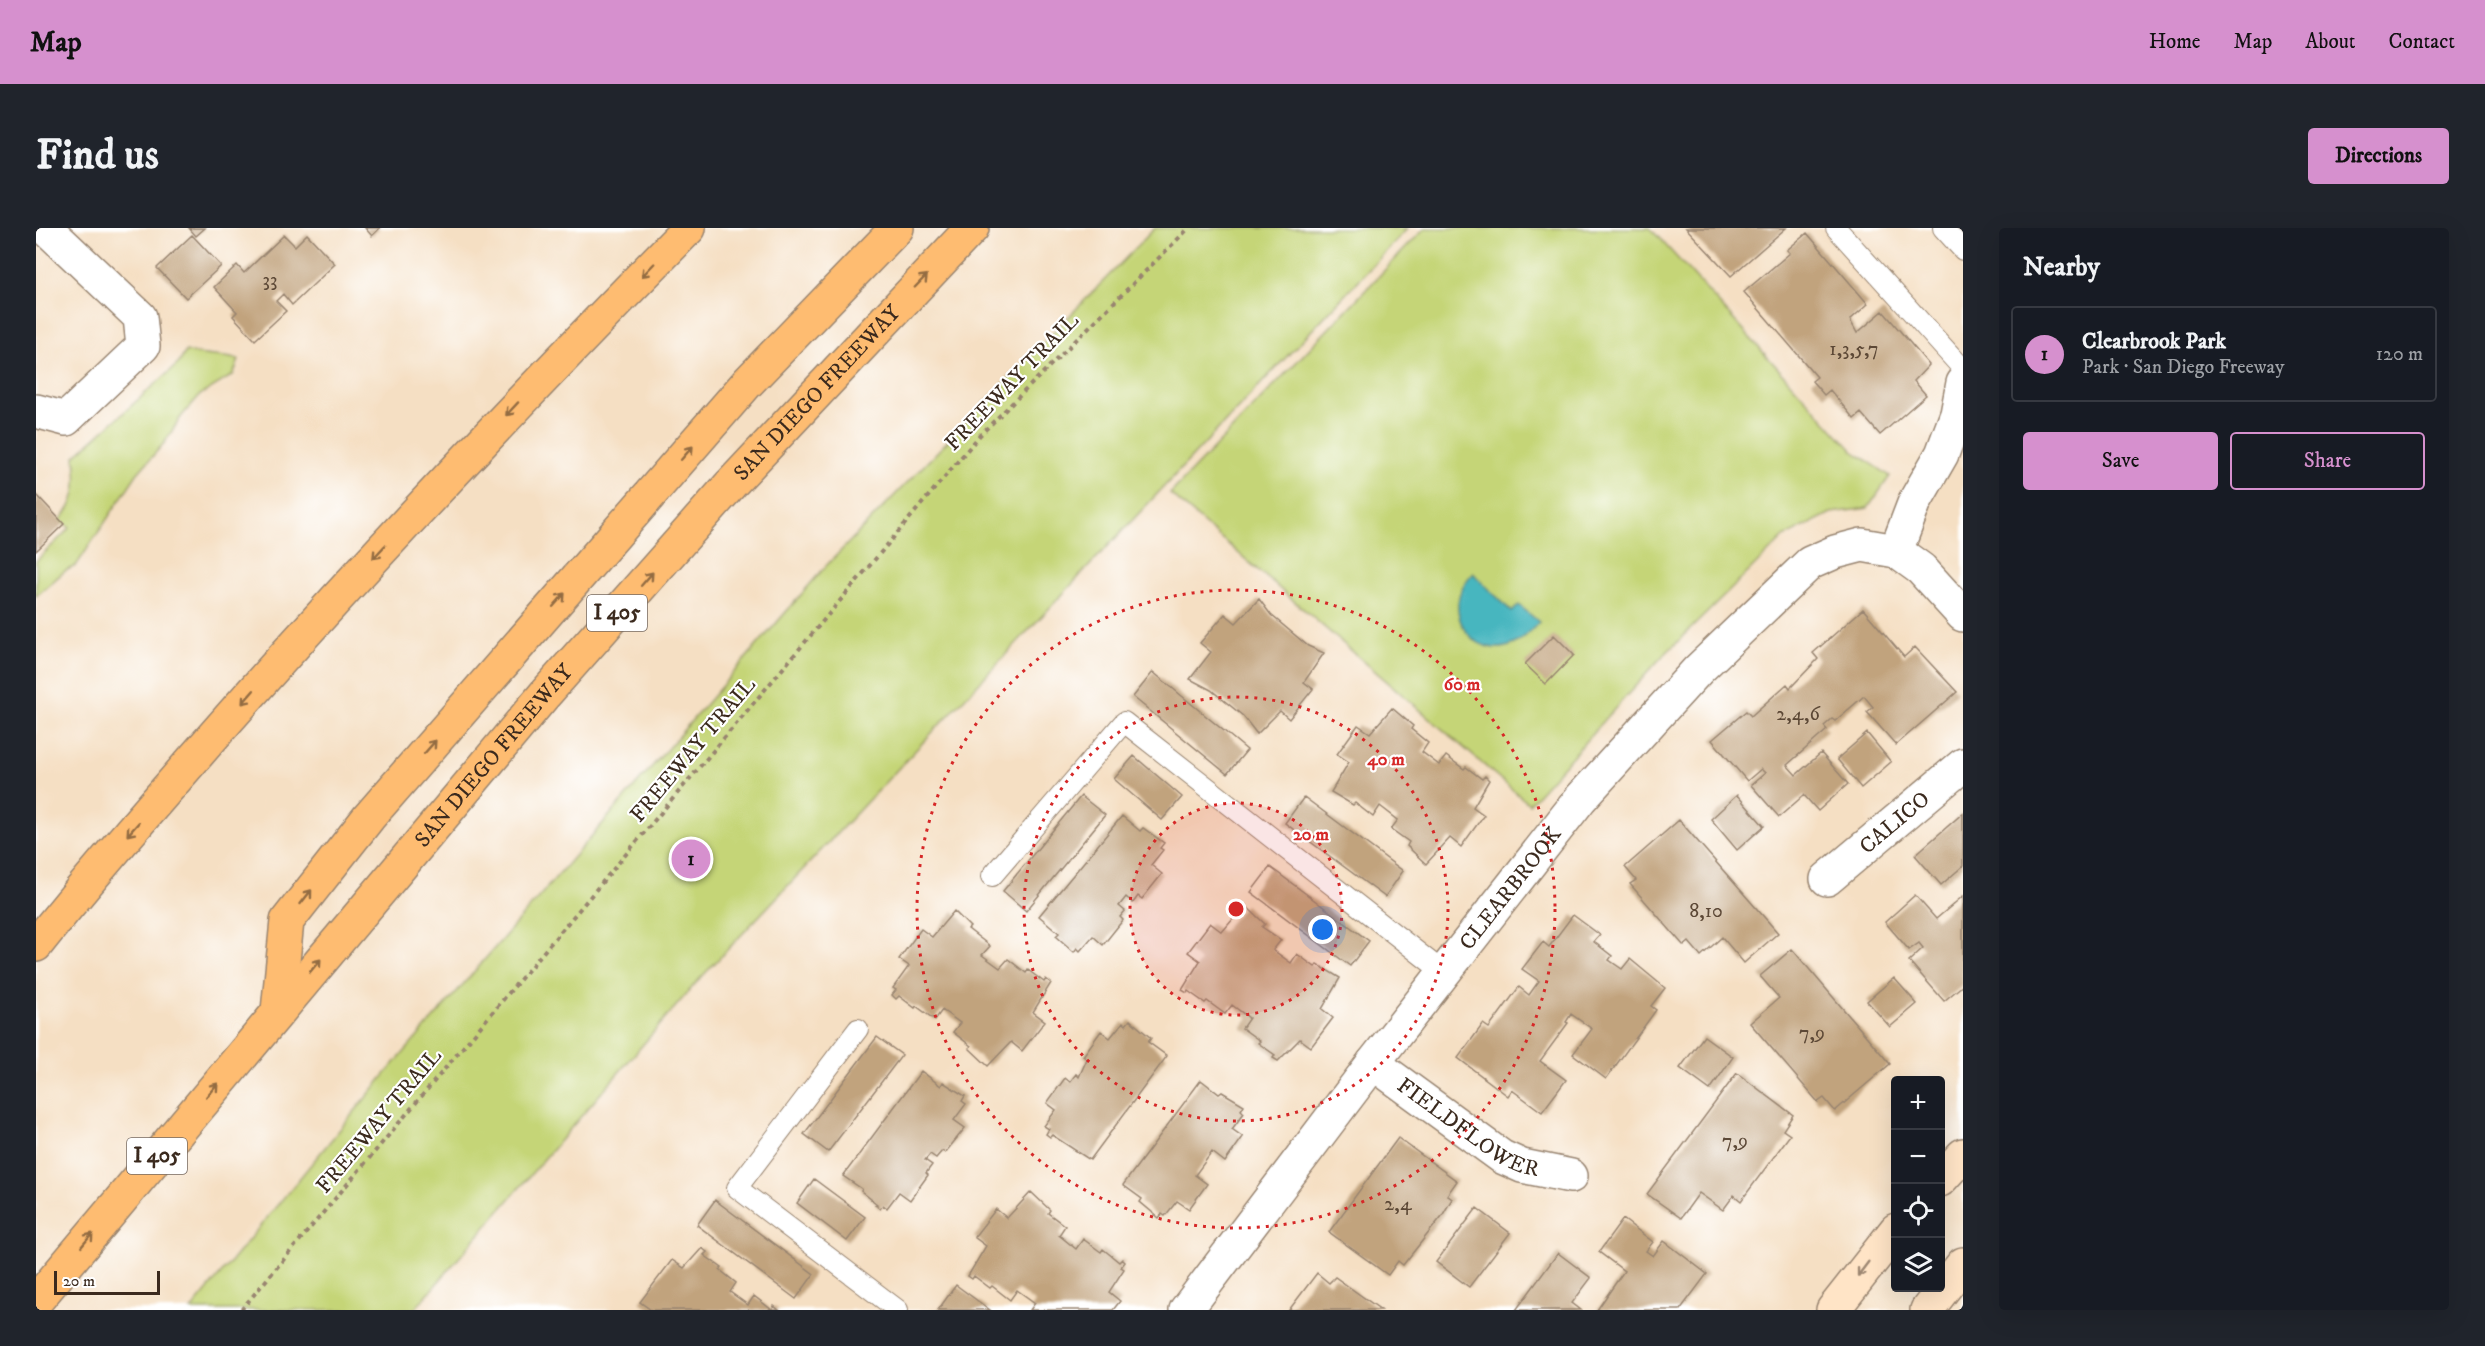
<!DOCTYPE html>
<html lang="en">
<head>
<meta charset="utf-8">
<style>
  body { margin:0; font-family:"IM FELL DW Pica",serif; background:#20242c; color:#f1f3f6 }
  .controls { position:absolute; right:18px; bottom:18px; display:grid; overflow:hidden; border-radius:6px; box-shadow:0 6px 24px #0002 }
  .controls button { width:54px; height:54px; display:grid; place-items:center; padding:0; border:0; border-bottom:2px solid #363941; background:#171b24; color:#f1f3f6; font:30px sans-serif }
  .scale { position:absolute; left:18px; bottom:15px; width:106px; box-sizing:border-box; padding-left:6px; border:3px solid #3b2a1e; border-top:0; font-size:16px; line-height:21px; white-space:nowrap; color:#3b2a1e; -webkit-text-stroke:4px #fff; paint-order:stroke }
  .you { position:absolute; left:1287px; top:702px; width:21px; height:21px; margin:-15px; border:4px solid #fff; border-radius:50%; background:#1a73e8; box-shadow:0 0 0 9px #1a73e833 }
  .badge { display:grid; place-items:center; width:39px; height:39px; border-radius:50%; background:#d690ce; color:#111; font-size:20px; font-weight:700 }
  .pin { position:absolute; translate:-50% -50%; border:3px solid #fff; box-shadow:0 2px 6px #0006 }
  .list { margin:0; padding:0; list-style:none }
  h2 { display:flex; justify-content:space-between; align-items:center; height:78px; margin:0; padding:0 24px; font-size:26px }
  h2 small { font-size:20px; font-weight:400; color:#9ea1a6 }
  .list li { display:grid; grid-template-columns:39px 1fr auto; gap:18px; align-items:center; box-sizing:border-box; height:96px; margin:0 12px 12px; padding:0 12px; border:2px solid #363941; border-radius:6px }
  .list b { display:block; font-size:22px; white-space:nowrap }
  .list p { margin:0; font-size:20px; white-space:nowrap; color:#9ea1a6 }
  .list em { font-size:20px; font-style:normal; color:#9ea1a6 }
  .actions { display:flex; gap:12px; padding:18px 24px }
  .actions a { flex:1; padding:14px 0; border:2px solid #d690ce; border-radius:6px; text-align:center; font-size:21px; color:#d690ce }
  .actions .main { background:#d690ce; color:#111 }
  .icon { flex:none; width:33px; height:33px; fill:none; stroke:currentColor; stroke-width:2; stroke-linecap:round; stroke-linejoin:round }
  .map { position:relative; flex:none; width:1927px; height:1082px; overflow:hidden; border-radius:6px }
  header { display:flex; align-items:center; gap:36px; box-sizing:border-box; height:84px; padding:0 30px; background:#d690ce; color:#111 }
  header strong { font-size:28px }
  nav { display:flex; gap:33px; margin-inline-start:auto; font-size:21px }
  .intro { display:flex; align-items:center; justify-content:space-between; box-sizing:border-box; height:144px; padding:0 36px }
  h1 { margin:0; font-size:42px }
  .button { padding:15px 27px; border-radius:6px; background:#d690ce; color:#111; font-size:21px; font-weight:700 }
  main { display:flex; gap:36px; padding:0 36px }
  aside { flex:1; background:#171b24; border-radius:6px; box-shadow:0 6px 24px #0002 }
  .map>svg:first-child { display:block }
</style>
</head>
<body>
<header>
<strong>Map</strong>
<nav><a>Home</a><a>Map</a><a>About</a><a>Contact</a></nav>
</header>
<div class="intro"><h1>Find us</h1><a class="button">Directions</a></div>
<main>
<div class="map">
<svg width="1927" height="1082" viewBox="0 0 1927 1082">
  <rect width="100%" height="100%" fill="#fff"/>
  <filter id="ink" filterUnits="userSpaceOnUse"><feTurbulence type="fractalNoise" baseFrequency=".0167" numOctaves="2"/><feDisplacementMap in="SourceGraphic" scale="12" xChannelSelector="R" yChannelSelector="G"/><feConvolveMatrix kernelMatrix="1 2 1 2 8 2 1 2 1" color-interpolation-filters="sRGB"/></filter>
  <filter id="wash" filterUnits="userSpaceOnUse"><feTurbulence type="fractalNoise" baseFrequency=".008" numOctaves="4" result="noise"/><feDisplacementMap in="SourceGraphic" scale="24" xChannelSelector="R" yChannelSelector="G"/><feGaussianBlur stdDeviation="1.35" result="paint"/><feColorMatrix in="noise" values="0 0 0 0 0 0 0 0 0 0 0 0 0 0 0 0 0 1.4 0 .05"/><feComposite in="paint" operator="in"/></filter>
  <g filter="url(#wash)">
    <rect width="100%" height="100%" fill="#f5dfc3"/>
    <path fill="#c5d577" stroke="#80804a" stroke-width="1.5" d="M 1119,0 L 1372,0 L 660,755 L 378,1082 L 155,1082 L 352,843 L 789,339 Z
      M 1389,0 L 1614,0 L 1817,223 L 1854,248 L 1832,280 L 1795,285 L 1748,309 L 1621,434 L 1493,576 L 1134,266 Z
      M 150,123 C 168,130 185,126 203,132 L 197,147 L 164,167 L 145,189 L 129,214 L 101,246 L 40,338 L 29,343 L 0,368 L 0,333 L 34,300 L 24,292 C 42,275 42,252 39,228 L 143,135 Z"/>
    <path fill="#47b6bf" stroke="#41706e" stroke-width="1.5" d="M 1437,345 L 1476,384 L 1483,377 L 1503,394 C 1496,402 1488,411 1478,416 C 1440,435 1399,383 1437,345 Z"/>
    <g id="blocks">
      <path fill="#c1a37d" d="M 153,0 L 169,0 L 160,8 Z
        M 329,0 L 344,0 L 336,8 Z
        M 1650,0 L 1750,0 L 1695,48 Z
        M 1771,5 L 1832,76 L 1814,92 L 1821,105 L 1847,83 L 1893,137 L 1878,153 L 1890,167 L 1844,207 L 1825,185 L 1818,191 L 1794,162 L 1788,167 L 1776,153 L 1781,149 L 1708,64 L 1754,25 L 1751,22 Z
        M 271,6 L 299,36 L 256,77 L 247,66 L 240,73 L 250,83 L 219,112 L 197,88 L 201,84 L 178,59 L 201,37 L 208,45 L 248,7 L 259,18 Z
        M 156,7 L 185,38 L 150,70 L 121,40 Z
        M 0,266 L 28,296 L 0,323 Z
        M 1223,371 L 1235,387 L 1272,418 L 1288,425 L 1268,454 L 1277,461 L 1253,491 L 1244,483 L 1221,506 L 1207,488 L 1175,462 L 1154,451 L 1175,424 L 1164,415 L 1189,386 L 1200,395 Z
        M 1827,381 L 1868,429 L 1879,419 L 1921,464 L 1860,517 L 1831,484 L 1837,479 L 1828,468 L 1799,493 L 1796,491 L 1788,498 L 1791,502 L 1751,537 L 1760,547 L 1785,525 L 1812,556 L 1782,583 L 1768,567 L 1743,589 L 1715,557 L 1729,545 L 1725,541 L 1711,553 L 1676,512 L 1710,483 L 1715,488 L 1751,456 L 1754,460 L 1782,431 L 1777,425 Z
        M 1518,407 L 1538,427 L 1510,456 L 1489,436 Z
        M 1117,444 L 1211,522 L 1191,546 L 1097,469 Z
        M 1356,480 L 1377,498 L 1375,501 L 1392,515 L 1386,524 L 1403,537 L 1410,528 L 1428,541 L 1430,539 L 1446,551 L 1449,548 L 1453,552 L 1437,579 L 1448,587 L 1425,619 L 1414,610 L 1390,636 L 1371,618 L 1373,614 L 1355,601 L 1362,592 L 1344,578 L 1337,589 L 1319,575 L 1317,577 L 1295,564 L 1313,534 L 1301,526 L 1322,497 L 1334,505 Z
        M 1831,505 L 1855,534 L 1825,560 L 1801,531 Z
        M 1098,528 L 1146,569 L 1126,592 L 1078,551 Z
        M 1701,567 L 1728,598 L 1701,622 L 1675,591 Z
        M 1045,568 L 1069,587 L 990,683 L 967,663 Z
        M 1268,569 L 1367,643 L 1349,669 L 1249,595 Z
        M 1927,585 L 1927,638 L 1905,657 L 1879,627 Z
        M 1086,588 L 1104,603 L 1107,600 L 1128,615 L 1124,620 L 1127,622 L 1115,637 L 1126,646 L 1106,671 L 1102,668 L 1097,675 L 1090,669 L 1083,678 L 1089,683 L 1084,689 L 1087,692 L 1067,717 L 1057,708 L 1044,723 L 1041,720 L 1038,724 L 1020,708 L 1023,705 L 1003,688 Z
        M 1643,592 L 1742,705 L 1708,735 L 1686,709 L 1665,728 L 1653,714 L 1648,718 L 1594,656 L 1600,652 L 1589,639 Z
        M 1234,639 L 1333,713 L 1314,738 L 1215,664 Z
        M 1879,667 L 1900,691 L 1927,668 L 1927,757 L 1908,773 L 1873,733 L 1887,720 L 1883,715 L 1873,722 L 1849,694 Z
        M 1209,677 L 1229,696 L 1226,699 L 1245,712 L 1237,722 L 1255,735 L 1261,726 L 1279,739 L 1281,736 L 1304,750 L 1286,781 L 1297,790 L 1275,819 L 1264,811 L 1242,833 L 1237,830 L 1239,827 L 1222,815 L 1224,813 L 1206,800 L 1213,790 L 1196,777 L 1189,786 L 1171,773 L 1169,775 L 1152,763 L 1151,765 L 1146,762 L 1164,733 L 1152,724 L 1174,695 L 1186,704 Z
        M 918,683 L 934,699 L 932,701 L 954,718 L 946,727 L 964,740 L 972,731 L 990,745 L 992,742 L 1008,754 L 1010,751 L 1015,755 L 997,784 L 1009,793 L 986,823 L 975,814 L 952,838 L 933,820 L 935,818 L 917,804 L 924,795 L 906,782 L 899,792 L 880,778 L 879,780 L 863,768 L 860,771 L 856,767 L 860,762 L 857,760 L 873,738 L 863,731 L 885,701 L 896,709 Z
        M 1537,687 L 1564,707 L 1558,714 L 1576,728 L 1573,732 L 1586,741 L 1594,731 L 1629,760 L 1615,778 L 1620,782 L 1570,851 L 1537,826 L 1556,801 L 1535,786 L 1530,794 L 1532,795 L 1504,833 L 1530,852 L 1506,884 L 1476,862 L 1472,868 L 1422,830 L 1447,796 L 1453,800 L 1483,759 L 1493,767 L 1503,753 L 1486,741 L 1507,714 L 1513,719 Z
        M 1756,721 L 1854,836 L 1799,883 L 1788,870 L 1782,874 L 1714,795 L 1743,770 L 1724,748 Z
        M 1858,750 L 1881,776 L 1854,799 L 1831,773 Z
        M 1094,792 L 1115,810 L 1112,814 L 1131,828 L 1054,932 L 1016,907 L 1014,909 L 1010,906 L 1013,901 L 1008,898 L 1020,882 L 1011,875 L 1029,850 L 1034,854 L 1040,846 L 1043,849 L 1051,831 L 1047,828 L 1065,803 L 1074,810 L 1087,794 L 1090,797 Z
        M 1668,808 L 1697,829 L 1674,862 L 1644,840 Z
        M 841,809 L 866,827 L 792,924 L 768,906 Z
        M 885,843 L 905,858 L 907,854 L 929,868 L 926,873 L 930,876 L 918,892 L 929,900 L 909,925 L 906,923 L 900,930 L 894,926 L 889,932 L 896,937 L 890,945 L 892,947 L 874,972 L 863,964 L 851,980 L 847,977 L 844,981 L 839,977 L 841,976 L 825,963 L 826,961 L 807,948 Z
        M 1701,845 L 1757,887 L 1747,902 L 1754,907 L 1705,973 L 1698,967 L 1687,982 L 1663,965 L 1645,990 L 1611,966 Z
        M 1165,852 L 1183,866 L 1186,864 L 1208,877 L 1205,882 L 1208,885 L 1196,901 L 1207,909 L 1189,934 L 1176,924 L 1159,947 L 1171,956 L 1153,981 L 1141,973 L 1129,988 L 1126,986 L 1123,990 L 1104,974 L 1106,971 L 1087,957 Z
        M 1362,910 L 1421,953 L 1411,967 L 1416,971 L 1406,988 L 1367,1037 L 1362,1033 L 1352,1047 L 1293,1004 Z
        M 778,951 L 829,989 L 811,1013 L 761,975 Z
        M 995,964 L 1014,982 L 1012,985 L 1029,998 L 1023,1007 L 1040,1021 L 1047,1011 L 1065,1024 L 1067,1021 L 1083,1034 L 1086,1031 L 1089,1034 L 1085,1039 L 1088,1041 L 1073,1064 L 1084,1073 L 1077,1082 L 994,1082 L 999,1075 L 981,1062 L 974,1072 L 956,1058 L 954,1060 L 938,1048 L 936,1051 L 932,1048 L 950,1018 L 938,1009 L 960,981 L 971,990 Z
        M 679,972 L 778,1046 L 760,1071 L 661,997 Z
        M 1441,980 L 1474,1005 L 1433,1059 L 1400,1034 Z
        M 1587,991 L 1617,1014 L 1610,1023 L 1617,1028 L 1628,1013 L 1671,1046 L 1644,1082 L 1561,1082 L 1588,1043 L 1563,1024 Z
        M 666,1020 L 671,1024 L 668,1027 L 686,1040 L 684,1042 L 700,1055 L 694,1064 L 712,1077 L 718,1068 L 736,1082 L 738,1078 L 743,1082 L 615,1082 L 604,1074 L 636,1032 L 648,1040 Z
        M 1522,1025 L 1555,1050 L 1536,1075 L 1545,1082 L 1480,1082 Z
        M 1281,1045 L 1293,1055 L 1299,1049 L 1345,1082 L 1253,1082 Z
        M 920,1057 L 954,1082 L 902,1082 Z"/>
    </g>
  </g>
  <g filter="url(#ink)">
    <use href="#blocks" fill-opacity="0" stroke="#988470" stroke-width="1.5"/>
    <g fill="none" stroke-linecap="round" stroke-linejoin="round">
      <defs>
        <path id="lane" d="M 1800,0 L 1927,141
          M 1907,0 L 1927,22
          M 956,648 L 1088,494 L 1407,744
          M 822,801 L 701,960 L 862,1082"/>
        <g id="street">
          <path d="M 0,183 L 30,191 L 107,118 L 104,89 L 10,0"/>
          <path d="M 1860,323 L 1879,273 L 1906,226 L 1921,186 L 1927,155"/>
          <path id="s1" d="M 1791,651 L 1927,537"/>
          <path id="s2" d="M 1337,835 L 1466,929 L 1486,938 L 1535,948"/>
          <path id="s3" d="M 1150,1082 L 1337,835 L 1545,570 L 1662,442 L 1774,335 L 1799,324 L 1826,317 L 1860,323 L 1885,341 L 1927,387"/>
        </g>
        <path id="secondary" d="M 1904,952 L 1927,927
          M 1797,1082 L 1860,1002
          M 1891,1082 L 1927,1036"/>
        <g id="highway">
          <path d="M 0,717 C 57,645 119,575 180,505 C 332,332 491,165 653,0"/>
          <path d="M 242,783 L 251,693 L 333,589 L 712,154 L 861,0"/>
          <path id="s4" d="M 0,1073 L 509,466 L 695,256 L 936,0"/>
        </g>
      </defs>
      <use href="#lane" stroke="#988470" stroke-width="22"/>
      <use href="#street" stroke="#988470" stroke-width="36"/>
      <use href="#secondary" stroke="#988470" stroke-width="36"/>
      <use href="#highway" stroke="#988470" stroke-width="36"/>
      <path stroke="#988470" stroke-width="4" stroke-dasharray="4.5 4.5" stroke-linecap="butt" d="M 205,1082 L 944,207 L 1153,0"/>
      <use href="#lane" stroke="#fff" stroke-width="20"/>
      <use href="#street" stroke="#fff" stroke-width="33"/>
      <use href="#secondary" stroke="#ffe4c6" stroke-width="33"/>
      <use href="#highway" stroke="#febc71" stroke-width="33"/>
    </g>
    <defs><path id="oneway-shaft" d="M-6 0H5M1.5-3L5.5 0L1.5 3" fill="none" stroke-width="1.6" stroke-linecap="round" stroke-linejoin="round" transform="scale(1.5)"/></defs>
    <g stroke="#936c43">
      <use href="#oneway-shaft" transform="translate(612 42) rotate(134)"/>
      <use href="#oneway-shaft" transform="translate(885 53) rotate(-46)"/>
      <use href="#oneway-shaft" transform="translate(476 181) rotate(133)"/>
      <use href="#oneway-shaft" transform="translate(651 225) rotate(-49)"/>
      <use href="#oneway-shaft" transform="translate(343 324) rotate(133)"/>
      <use href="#oneway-shaft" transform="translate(611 351) rotate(-49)"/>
      <use href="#oneway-shaft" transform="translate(523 372) rotate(-49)"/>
      <use href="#oneway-shaft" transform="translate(212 469) rotate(131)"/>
      <use href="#oneway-shaft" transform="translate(394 519) rotate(-49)"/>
      <use href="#oneway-shaft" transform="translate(97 601) rotate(131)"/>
      <use href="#oneway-shaft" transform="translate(270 669) rotate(-52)"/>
      <use href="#oneway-shaft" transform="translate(279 738) rotate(-50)"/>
      <use href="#oneway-shaft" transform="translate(176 862) rotate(-50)"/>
      <use href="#oneway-shaft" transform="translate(51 1012) rotate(-50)"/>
    </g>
    <use stroke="#9d8772" href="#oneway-shaft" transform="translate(1827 1041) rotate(127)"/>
  </g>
  <circle cx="1200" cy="681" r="106" fill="#d62828" fill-opacity=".12"/>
  <g fill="none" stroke="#d62828" stroke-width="3" stroke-dasharray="3 6">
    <circle cx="1200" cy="681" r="106"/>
    <circle cx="1200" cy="681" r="212"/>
    <circle cx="1200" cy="681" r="319"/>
  </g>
  <g text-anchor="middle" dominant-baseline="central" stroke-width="4.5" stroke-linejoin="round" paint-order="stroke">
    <g font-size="20" fill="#5c4836">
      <text x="234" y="52">33</text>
      <text x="1818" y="121">1,3,5,7</text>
      <text x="1762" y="486">2,4,6</text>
      <text x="1670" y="683">8,10</text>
      <text x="1776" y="805">7,9</text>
      <text x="1699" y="913">7,9</text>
      <text x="1362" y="976">2,4</text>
    </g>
    <g fill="#fff" stroke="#766a62" stroke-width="1.5">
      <rect x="551" y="367" width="60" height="36" rx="4.5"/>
      <rect x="91" y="910" width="60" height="36" rx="4.5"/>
    </g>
    <g font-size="21" font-weight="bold" fill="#3b2a1e">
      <text x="581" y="385">I 405</text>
      <text x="121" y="928">I 405</text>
    </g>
    <g font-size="22" fill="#3b2a1e" stroke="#fff">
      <text transform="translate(976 154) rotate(-46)">FREEWAY TRAIL</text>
      <text stroke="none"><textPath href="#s4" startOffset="1198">SAN DIEGO FREEWAY</textPath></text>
      <text transform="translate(657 522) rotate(-50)">FREEWAY TRAIL</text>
      <text stroke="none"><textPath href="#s4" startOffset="712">SAN DIEGO FREEWAY</textPath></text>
      <text stroke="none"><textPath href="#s1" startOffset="88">CALICO</textPath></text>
      <text stroke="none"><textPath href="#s3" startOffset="532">CLEARBROOK</textPath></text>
      <text transform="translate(343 893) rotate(-50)">FREEWAY TRAIL</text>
      <text stroke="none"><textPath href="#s2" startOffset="116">FIELDFLOWER</textPath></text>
    </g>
  </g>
  <circle cx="1200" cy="681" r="9" fill="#d62828" stroke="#fff" stroke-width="3"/>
  <g font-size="18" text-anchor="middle" font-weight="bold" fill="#d62828" stroke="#fff" stroke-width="4.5" stroke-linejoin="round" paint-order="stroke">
    <text x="1426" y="462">60 m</text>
    <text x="1350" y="537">40 m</text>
    <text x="1275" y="612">20 m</text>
  </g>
</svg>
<div class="controls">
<button>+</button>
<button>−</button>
<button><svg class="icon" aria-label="locate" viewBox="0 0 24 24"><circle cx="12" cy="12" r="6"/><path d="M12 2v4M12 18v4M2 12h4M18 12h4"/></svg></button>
<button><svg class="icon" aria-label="layers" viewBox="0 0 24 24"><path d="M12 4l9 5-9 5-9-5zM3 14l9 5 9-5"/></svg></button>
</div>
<div class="scale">20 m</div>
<div class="you"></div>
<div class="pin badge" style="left:655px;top:631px">1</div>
</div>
<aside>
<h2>Nearby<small></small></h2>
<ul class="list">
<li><span class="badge">1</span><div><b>Clearbrook Park</b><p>Park · San Diego Freeway</p></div><em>120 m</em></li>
</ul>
<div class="actions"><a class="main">Save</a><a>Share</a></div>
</aside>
</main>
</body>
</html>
